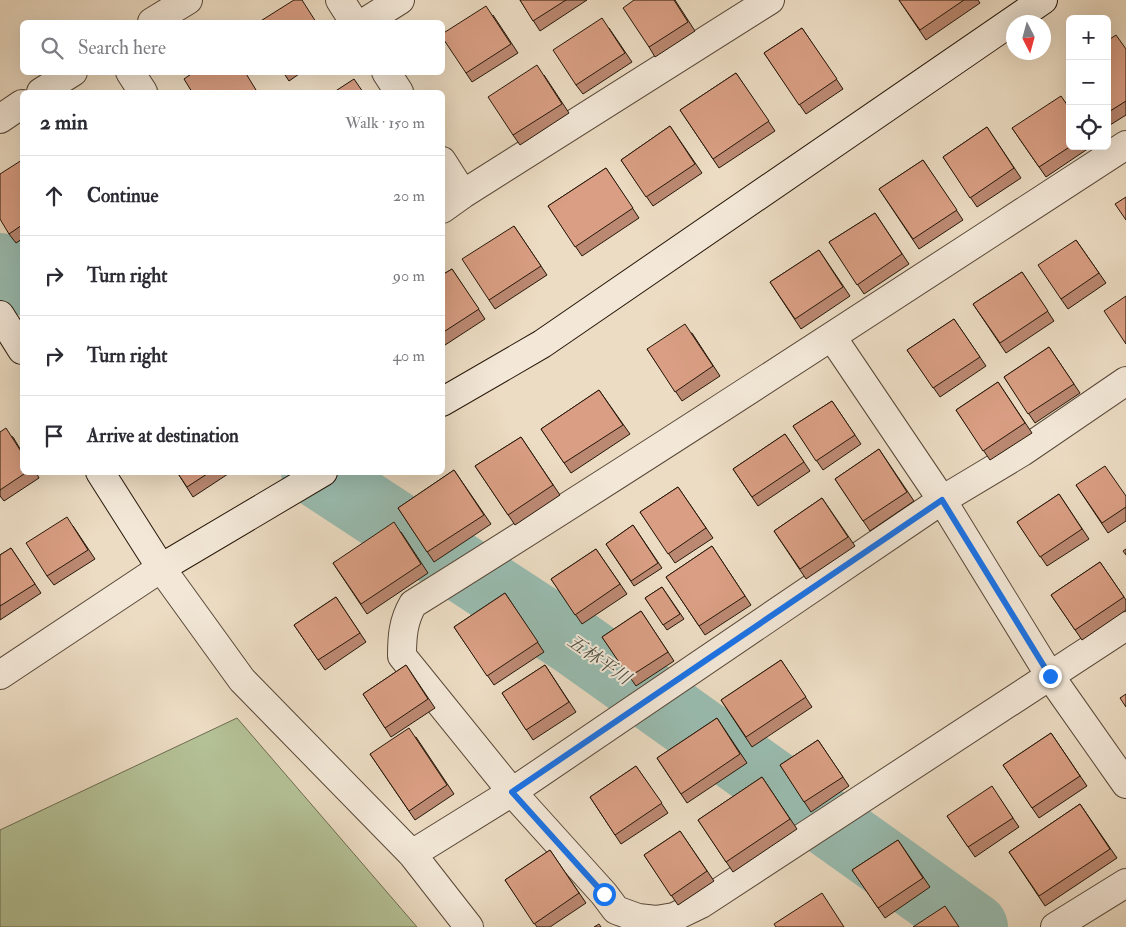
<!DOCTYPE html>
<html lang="en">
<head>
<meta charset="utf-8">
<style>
  body { margin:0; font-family:"IM FELL Double Pica","Noto Serif JP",serif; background:#f7f7f7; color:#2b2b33 }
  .controls { position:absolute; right:15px; top:15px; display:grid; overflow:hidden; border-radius:8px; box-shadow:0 5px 20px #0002 }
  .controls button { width:45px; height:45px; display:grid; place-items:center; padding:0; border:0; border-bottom:1px solid #e1e1e2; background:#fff; color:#2b2b33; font:25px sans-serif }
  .compass { position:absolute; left:1006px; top:15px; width:45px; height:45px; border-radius:50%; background:#fff; box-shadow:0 5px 20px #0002; rotate:174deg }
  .stop { position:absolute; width:15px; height:15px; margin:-11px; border:4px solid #1a73e8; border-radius:50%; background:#fff }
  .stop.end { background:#1a73e8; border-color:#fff; box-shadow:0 1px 5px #0008 }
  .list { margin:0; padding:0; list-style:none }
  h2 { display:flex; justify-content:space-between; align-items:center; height:65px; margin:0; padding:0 20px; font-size:21px }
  h2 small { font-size:16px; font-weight:400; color:#7c7c81 }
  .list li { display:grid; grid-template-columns:32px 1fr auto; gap:15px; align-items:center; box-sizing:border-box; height:80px; padding:0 20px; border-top:1px solid #e1e1e2 }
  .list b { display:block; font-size:19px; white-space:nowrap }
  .list em { font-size:16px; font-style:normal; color:#7c7c81 }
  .icon { flex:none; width:28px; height:28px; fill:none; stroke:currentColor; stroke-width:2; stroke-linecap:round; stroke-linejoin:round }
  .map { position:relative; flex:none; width:1126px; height:927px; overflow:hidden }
  .search { position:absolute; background:#fff; box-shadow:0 5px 20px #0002; left:20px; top:20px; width:425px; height:55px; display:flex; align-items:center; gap:12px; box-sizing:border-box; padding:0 18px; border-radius:8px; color:#7c7c81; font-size:19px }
  .panel { position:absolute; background:#fff; box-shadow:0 5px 20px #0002; left:20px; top:90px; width:425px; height:385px; border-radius:8px }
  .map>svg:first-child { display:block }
</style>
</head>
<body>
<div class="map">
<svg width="1126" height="927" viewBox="0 0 1126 927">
  <rect width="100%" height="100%" fill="#ecdcc3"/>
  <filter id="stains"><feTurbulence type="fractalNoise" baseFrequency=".004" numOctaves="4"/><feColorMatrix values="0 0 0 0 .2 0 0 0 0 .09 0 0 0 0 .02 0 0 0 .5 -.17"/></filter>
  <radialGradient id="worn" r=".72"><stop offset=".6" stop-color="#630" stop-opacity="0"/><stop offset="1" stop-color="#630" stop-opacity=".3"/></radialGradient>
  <path fill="#b4c196" stroke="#6d6c50" d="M 237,718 L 417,927 L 0,927 L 0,830 Z"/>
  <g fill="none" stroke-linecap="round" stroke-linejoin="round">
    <path stroke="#99bcb0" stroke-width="68" d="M 0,267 L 22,281
      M 315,472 L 576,643 L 974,927"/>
    <defs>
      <path id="street" d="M 340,0 L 354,22
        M 152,22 L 188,0
        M 365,22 L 400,0
        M 130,72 L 143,92
        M 386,72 L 399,92
        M 41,92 L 73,72
        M 0,119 L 22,104
        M 1126,145 C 889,299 653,454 413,604 C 403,621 402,637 402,656 L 512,792 L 604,894 L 616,910 L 638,918 L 656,920 L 674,917 L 701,904 L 1126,626
        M 442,161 L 463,194
        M 442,209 L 463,194 L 770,0
        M 832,337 L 942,500 L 1050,676 L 1126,784
        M 0,675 L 161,568 L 242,680 L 412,854 L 469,927
        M 412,854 L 512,792 L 942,500 L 1022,452 L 1126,381
        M 1055,927 L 1126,883"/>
      <path id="secondary" d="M 0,315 L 22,350
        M 442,402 L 542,344 L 1043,0
        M 100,472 L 161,568 L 323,472"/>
    </defs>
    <use href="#street" stroke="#584838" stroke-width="30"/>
    <use href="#secondary" stroke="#261709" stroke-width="30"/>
    <use href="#street" stroke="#f3e8d8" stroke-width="28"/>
    <use href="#secondary" stroke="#f3e8d8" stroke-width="28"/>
  </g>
  <path fill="#bb8871" stroke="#261709" d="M 520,0 L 587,0 L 540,31 Z
    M 634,0 L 675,0 L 695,31 L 655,57 L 649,47 Z
    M 899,0 L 978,0 L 980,3 L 926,40 Z
    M 493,15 L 518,53 L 472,82 L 466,73 Z
    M 609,28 L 632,62 L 583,94 L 576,85 Z
    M 802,28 L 843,89 L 806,114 L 764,53 Z
    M 1107,41 L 1126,49 L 1126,115 L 1110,125 L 1107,121 Z
    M 283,72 L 302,72 L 289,81 Z
    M 736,73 L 775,131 L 719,168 L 680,110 Z
    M 544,75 L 569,113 L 520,145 L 513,135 Z
    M 670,126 L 702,173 L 653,206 L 621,160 Z
    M 987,127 L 1021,178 L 977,207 L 943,157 Z
    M 1012,128 L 1070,146 L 1092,146 L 1046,177 Z
    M 22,160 L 22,239 L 16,243 L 9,234 Z
    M 923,160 L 963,220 L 919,249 L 879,189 Z
    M 606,168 L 639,218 L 582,256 L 548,206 Z
    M 875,213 L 909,264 L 864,294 L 829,242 Z
    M 514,226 L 547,275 L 495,309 L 489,300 Z
    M 1076,240 L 1106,283 L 1068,309 L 1061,299 Z
    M 819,250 L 850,296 L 801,329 L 770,282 Z
    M 452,269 L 485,319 L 442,347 L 442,275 Z
    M 1022,272 L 1054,321 L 1006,353 L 973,304 Z
    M 954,319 L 986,366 L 940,397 L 907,350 Z
    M 692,333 L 720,376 L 682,401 L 647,349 Z
    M 1049,347 L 1080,393 L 1035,423 L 1004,377 Z
    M 998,382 L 1032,433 L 990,460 L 956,410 Z
    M 599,390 L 630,434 L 571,473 L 541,429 Z
    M 832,401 L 861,444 L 823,470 L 793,426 Z
    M 0,432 L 13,437 L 22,452 L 22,472 L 36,472 L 39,478 L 4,501 L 0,496 Z
    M 785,434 L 810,471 L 758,506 L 733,469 Z
    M 521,437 L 560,495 L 515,525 L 475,466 Z
    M 879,449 L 914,501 L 870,531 L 835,479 Z
    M 454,470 L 491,524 L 434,562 L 398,508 Z
    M 177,472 L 231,472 L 193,497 Z
    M 1076,485 L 1126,496 L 1126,521 L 1108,533 Z
    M 678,487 L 713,538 L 675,563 L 640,512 Z
    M 1059,494 L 1089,539 L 1047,566 L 1017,522 Z
    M 822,498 L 855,546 L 806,579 L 774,531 Z
    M 633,525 L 662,568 L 634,586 L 606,544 Z
    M 73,526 L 95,559 L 54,585 L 47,576 Z
    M 401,532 L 428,573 L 367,614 L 333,563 Z
    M 712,546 L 751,605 L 705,635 L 666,577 Z
    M 11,548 L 41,593 L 0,620 L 0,555 Z
    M 596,549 L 627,594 L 582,624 L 551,579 Z
    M 1100,562 L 1126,600 L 1126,610 L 1082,640 L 1051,595 Z
    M 662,587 L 684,619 L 667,630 L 645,598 Z
    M 505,593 L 544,652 L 494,685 L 454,627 Z
    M 336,597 L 366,642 L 325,670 L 294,625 Z
    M 641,611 L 674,661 L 636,686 L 602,637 Z
    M 781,660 L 812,707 L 752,747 L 721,700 Z
    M 406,665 L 435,708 L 391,737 L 363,694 Z
    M 545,665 L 576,712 L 533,740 L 502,693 Z
    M 717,718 L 747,763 L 687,803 L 657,758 Z
    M 1051,733 L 1087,786 L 1039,818 L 1003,765 Z
    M 416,737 L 454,794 L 415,820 L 370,754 Z
    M 818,740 L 849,786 L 811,812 L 780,765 Z
    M 636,766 L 668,813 L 621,844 L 590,797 Z
    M 762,777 L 797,829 L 733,872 L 698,820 Z
    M 998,796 L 1019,827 L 975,857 L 947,816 Z
    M 1080,804 L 1117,858 L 1045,906 L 1009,852 Z
    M 680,831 L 714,881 L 678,905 L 644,855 Z
    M 898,840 L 930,887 L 885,918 L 852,870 Z
    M 550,850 L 586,903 L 550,927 L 537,927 L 505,880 Z"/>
  <path fill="#d99e83" stroke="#261709" d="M 294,0 L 302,0 L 316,22 L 259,22 Z
    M 520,0 L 566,0 L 533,21 Z
    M 634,0 L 674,0 L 688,22 L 649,47 L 623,8 Z
    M 899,0 L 964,0 L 920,30 Z
    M 486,6 L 511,44 L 466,73 L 442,37 L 442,34 Z
    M 602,18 L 625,53 L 576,85 L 553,50 Z
    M 802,28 L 837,79 L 799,105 L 764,53 Z
    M 1116,35 L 1126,49 L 1126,101 L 1107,113 L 1107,41 Z
    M 537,65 L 562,104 L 513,135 L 488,97 Z
    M 194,72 L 245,72 L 256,90 L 252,92 L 192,92 L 184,79 Z
    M 736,73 L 769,121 L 713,159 L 680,110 Z
    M 354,79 L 363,92 L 334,92 Z
    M 1061,96 L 1070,109 L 1070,146 L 1071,146 L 1039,167 L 1012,128 Z
    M 670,126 L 695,164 L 646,197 L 621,160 Z
    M 987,127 L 1014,168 L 970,198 L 943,157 Z
    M 22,160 L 22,225 L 9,234 L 0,219 L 0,174 Z
    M 923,160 L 957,210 L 913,239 L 879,189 Z
    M 606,168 L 633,208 L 575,247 L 548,206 Z
    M 1126,197 L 1126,220 L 1115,204 Z
    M 875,213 L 902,254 L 857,285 L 829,242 Z
    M 514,226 L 541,266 L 489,300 L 462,259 Z
    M 1076,240 L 1099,273 L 1061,299 L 1038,265 Z
    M 819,250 L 843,287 L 795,319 L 770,282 Z
    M 452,269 L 479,309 L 442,333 L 442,275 Z
    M 1022,272 L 1048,311 L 1000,343 L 973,304 Z
    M 1126,296 L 1126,344 L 1104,311 Z
    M 954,319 L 980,357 L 933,388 L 907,350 Z
    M 685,324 L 713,366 L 675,392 L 647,349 Z
    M 1049,347 L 1074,384 L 1028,414 L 1004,377 Z
    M 998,382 L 1025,423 L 983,451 L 956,410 Z
    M 599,390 L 623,425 L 564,463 L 541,429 Z
    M 832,401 L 855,435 L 816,461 L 793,426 Z
    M 6,428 L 22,453 L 22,472 L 27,472 L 0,490 L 0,432 Z
    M 785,434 L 804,462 L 752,497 L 733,469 Z
    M 521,437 L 553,485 L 508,515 L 475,466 Z
    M 879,449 L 907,492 L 863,521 L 835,479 Z
    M 1105,466 L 1126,496 L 1126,507 L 1102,523 L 1076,485 Z
    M 454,470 L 484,515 L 427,552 L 398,508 Z
    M 177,472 L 210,472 L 187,487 Z
    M 678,487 L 706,528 L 668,554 L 640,512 Z
    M 1059,494 L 1082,529 L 1040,557 L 1017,522 Z
    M 822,498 L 848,537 L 800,569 L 774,531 Z
    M 67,517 L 88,550 L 47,576 L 26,543 Z
    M 394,522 L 421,564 L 361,604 L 333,563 Z
    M 633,525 L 658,563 L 631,581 L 606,544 Z
    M 712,546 L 745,596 L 699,626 L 666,577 Z
    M 11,548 L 35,584 L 0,606 L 0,555 Z
    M 596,549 L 620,584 L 575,615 L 551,579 Z
    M 1126,549 L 1126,555 L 1123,551 Z
    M 1100,562 L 1124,597 L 1075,630 L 1051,595 Z
    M 662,587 L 680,614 L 663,625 L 645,598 Z
    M 505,593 L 538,642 L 487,676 L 454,627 Z
    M 336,597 L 360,633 L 318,660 L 294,625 Z
    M 641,611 L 668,652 L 629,677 L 602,637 Z
    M 781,660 L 806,697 L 746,737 L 721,700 Z
    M 406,665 L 428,699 L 385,728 L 363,694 Z
    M 545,665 L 569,702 L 526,730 L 502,693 Z
    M 1126,694 L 1126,707 L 1120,698 Z
    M 717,718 L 740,754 L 681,794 L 657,758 Z
    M 409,728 L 447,785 L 409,811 L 370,754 Z
    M 1051,733 L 1080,776 L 1032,808 L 1003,765 Z
    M 818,740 L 843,777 L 804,802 L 780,765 Z
    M 636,766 L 662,803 L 615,835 L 590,797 Z
    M 762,777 L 790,819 L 726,862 L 698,820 Z
    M 992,786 L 1013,818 L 968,847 L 947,816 Z
    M 1080,804 L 1110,849 L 1039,896 L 1009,852 Z
    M 680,831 L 707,871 L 671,896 L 644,855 Z
    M 898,840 L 923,878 L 878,908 L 852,870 Z
    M 550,850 L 579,893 L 534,924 L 505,880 Z
    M 822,893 L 844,927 L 776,927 L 774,924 Z
    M 945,906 L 959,927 L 913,927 Z
    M 599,924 L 601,927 L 594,927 Z"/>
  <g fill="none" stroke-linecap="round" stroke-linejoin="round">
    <path stroke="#1a73e8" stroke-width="6" d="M 604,894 L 512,792 L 942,500 L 1050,676"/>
  </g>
  <g text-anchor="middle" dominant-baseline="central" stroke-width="4" stroke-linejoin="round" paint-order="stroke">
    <g font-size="18" font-style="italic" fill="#4e5143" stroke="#f3e8d8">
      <text transform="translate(599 660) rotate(35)">五林平川</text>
    </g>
  </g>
  <rect width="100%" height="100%" filter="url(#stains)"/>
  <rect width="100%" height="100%" fill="url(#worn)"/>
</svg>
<div class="controls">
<button>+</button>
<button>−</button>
<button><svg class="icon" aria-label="locate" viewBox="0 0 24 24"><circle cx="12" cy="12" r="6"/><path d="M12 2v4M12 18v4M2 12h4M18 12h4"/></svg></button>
</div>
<svg class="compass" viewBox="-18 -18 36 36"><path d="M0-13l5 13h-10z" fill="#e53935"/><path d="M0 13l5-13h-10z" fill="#7c7c81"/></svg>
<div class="stop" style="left:604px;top:894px"></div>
<div class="stop end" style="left:1050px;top:676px"></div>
<div class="search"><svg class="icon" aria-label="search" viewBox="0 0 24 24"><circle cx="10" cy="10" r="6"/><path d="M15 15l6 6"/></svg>Search here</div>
<section class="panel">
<h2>2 min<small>Walk · 150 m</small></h2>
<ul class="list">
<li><svg class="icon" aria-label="ahead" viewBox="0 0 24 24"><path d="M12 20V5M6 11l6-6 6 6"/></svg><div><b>Continue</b></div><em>20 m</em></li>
<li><svg class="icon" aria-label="right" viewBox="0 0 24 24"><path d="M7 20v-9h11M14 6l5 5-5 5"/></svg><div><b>Turn right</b></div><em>90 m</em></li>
<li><svg class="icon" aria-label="right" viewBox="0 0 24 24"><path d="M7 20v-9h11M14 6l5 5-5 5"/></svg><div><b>Turn right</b></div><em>40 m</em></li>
<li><svg class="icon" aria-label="arrive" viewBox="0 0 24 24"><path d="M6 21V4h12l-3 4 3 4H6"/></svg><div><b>Arrive at destination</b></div></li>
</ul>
</section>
</div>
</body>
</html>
